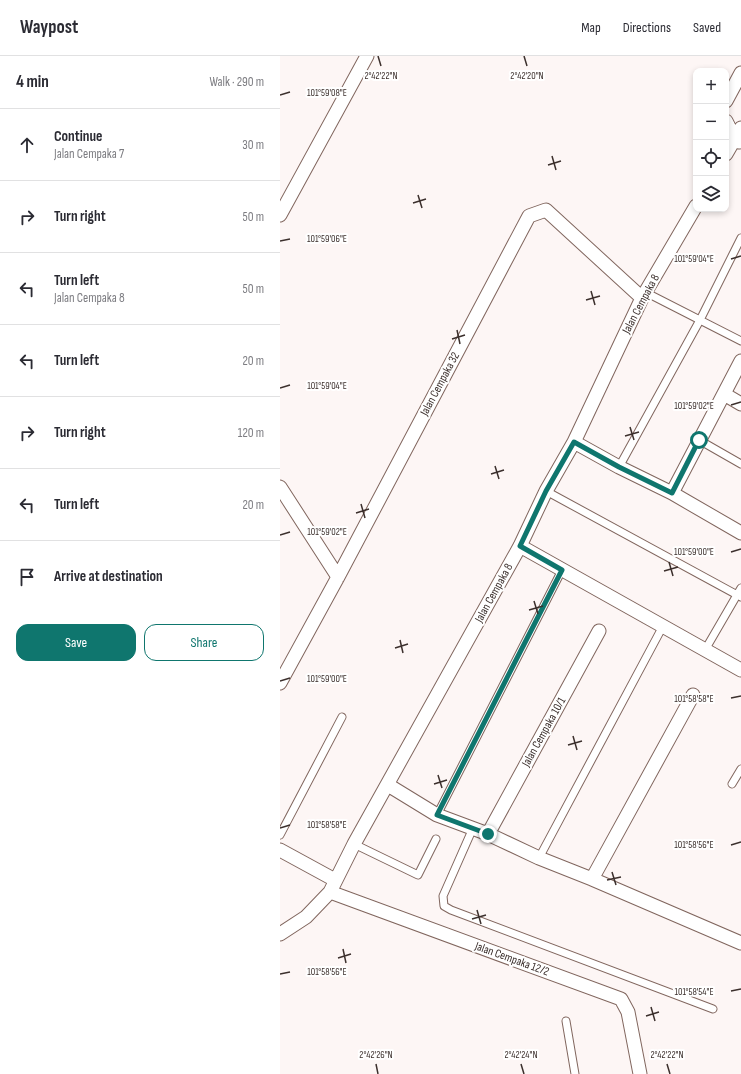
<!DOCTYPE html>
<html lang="en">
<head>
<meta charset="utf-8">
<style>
  body { margin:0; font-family:"Sofia Sans Condensed",sans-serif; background:#f7f7f7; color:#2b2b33 }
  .controls { position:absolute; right:12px; top:12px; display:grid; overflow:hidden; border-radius:8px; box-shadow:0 2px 6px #0003 }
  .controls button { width:36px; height:36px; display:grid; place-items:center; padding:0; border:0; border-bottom:1px solid #e1e1e2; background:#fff; color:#2b2b33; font:20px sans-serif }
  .stop { position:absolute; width:12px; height:12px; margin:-9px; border:3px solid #0f766e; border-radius:50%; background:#fff }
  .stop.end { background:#0f766e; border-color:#fff; box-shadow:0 1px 4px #0008 }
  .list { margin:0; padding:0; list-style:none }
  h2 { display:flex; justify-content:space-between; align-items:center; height:52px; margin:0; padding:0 16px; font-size:17px }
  h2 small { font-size:13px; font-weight:400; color:#7c7c81 }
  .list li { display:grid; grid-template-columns:26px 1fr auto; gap:12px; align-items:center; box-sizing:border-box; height:72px; padding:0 16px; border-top:1px solid #e1e1e2 }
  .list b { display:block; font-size:15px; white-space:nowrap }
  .list p { margin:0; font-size:13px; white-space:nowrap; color:#7c7c81 }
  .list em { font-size:13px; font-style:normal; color:#7c7c81 }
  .actions { display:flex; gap:8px; padding:12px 16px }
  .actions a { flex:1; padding:9px 0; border:1px solid #0f766e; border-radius:12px; text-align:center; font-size:14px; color:#0f766e }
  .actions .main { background:#0f766e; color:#fff }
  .icon { flex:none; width:22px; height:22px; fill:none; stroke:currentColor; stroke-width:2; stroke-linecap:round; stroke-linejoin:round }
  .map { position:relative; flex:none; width:461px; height:1018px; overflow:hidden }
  header { display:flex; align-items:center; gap:24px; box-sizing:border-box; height:56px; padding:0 20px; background:#fff; border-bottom:1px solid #e1e1e2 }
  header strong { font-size:19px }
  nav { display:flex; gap:22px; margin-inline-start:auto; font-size:14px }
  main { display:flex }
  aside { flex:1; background:#fff }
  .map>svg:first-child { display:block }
</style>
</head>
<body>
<header>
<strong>Waypost</strong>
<nav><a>Map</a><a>Directions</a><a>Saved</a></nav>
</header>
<main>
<aside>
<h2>4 min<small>Walk · 290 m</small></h2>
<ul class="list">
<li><svg class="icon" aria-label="ahead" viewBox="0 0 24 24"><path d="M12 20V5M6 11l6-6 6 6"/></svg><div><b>Continue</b><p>Jalan Cempaka 7</p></div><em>30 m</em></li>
<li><svg class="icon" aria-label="right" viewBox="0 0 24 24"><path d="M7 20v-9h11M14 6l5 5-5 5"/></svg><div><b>Turn right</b></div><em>50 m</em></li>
<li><svg class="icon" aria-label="left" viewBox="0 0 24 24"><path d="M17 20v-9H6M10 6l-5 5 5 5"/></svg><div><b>Turn left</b><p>Jalan Cempaka 8</p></div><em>50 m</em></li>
<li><svg class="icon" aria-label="left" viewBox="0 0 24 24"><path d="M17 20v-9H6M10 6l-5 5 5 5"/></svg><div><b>Turn left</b></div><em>20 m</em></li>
<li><svg class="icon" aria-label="right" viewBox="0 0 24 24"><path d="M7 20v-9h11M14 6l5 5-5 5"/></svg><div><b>Turn right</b></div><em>120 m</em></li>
<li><svg class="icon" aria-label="left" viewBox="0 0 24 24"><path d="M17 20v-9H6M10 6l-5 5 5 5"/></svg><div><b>Turn left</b></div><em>20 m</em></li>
<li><svg class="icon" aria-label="arrive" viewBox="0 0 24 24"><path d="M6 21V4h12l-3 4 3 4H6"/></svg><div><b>Arrive at destination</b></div></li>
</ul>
<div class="actions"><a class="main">Save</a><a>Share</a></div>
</aside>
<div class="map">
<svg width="461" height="1018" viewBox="0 0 461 1018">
  <rect width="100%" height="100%" fill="#fdf6f5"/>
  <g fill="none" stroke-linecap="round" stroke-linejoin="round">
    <defs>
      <path id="lane" d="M 365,236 L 461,285
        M 419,384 L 461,408
        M 339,411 L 420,264 L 461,182
        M 266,435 L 461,541
        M 425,594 L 461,532
        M 452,728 L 461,713
        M 157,759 L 282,514
        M 193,772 L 163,840 L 164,850 L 171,854 L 433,953
        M 0,779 L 62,661
        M 74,788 L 138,819 L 156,783
        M 259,802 L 383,570
        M 286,965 L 295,1018"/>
      <path id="street" d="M 446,45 L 461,17
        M 446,65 L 455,83 L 459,86
        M 446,98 L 461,72
        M 0,159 L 87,0
        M 444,338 L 461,348
        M 294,386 L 339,411 L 392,437 L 461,477
        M 0,431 L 58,521
        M 392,437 L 461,305
        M 240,490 L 461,614
        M 0,627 L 58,521 L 249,160 L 266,154 L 362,242
        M 108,729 L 157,759 L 208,778 L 259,802 L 312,823 L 461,887
        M 208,778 L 319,575
        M 0,794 L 55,824
        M 312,823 L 413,639
        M 50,836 L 341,943 L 348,956 L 360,1018
        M 0,878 L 26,861 L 50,836 L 74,788 L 240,490 L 266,435 L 294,386 L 362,242 L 416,150"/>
    </defs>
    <use href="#lane" stroke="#81665e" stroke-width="9"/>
    <use href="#street" stroke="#81665e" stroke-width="15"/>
    <use href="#lane" stroke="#fff" stroke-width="7"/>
    <use href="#street" stroke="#fff" stroke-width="13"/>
  </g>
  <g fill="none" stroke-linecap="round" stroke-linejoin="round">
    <path stroke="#0f766e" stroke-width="5" d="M 208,778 L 157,759 L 282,514 L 240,490 L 266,435 L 294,386 L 339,411 L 392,437 L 419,384"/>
  </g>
  <path fill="none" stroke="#3c302d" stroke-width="1.5" d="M 98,0 L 101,10M 244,0 L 247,10M 0,39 L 10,36M 272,100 L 276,114M 268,109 L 281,105M 138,139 L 142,152M 133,147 L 146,143M 0,185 L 10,183M 451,203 L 461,200M 311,235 L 315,249M 306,244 L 320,240M 177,274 L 180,288M 172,283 L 185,279M 0,332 L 10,329M 451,349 L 461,346M 350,371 L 354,384M 345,380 L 359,376M 215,410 L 219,423M 211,418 L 224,414M 81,448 L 85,462M 76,457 L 89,453M 0,479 L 10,476M 451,496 L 461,493M 389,506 L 393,520M 384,515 L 398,511M 254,545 L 258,558M 249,554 L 263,550M 120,584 L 123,597M 115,592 L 128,588M 0,625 L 10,622M 451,642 L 461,640M 293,680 L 297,694M 288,689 L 302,685M 158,719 L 162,732M 154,728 L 167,724M 0,772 L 10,769M 451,789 L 461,786M 332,816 L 336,829M 327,824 L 341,821M 197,854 L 201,868M 192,863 L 206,859M 63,893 L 66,907M 58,902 L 71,898M 0,918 L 10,916M 451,935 L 461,933M 371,951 L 375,965M 366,960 L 379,956M 96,1008 L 98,1018M 241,1008 L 244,1018M 387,1008 L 390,1018"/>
  <g text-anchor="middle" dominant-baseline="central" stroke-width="4" stroke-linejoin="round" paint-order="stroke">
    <g font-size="12" fill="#3c302d" stroke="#fff">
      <text transform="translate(361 248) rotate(-62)">Jalan Cempaka 8</text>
      <text transform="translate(160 328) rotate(-62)">Jalan Cempaka 32</text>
      <text transform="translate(214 537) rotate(-61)">Jalan Cempaka 8</text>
      <text transform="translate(264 676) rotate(-61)">Jalan Cempaka 10/1</text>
      <text transform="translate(232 903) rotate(20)">Jalan Cempaka 12/2</text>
    </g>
  </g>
  <g font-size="10" text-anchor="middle" fill="#3c302d" stroke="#fff" stroke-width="4" stroke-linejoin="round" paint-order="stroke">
    <text x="101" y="23">2°42'22"N</text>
    <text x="247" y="23">2°42'20"N</text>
    <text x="47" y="40">101°59'08"E</text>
    <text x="47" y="186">101°59'06"E</text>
    <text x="414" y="206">101°59'04"E</text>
    <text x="47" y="333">101°59'04"E</text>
    <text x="414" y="353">101°59'02"E</text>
    <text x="47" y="479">101°59'02"E</text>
    <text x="414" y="499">101°59'00"E</text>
    <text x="47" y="626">101°59'00"E</text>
    <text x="414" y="646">101°58'58"E</text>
    <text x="47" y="772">101°58'58"E</text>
    <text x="414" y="792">101°58'56"E</text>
    <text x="47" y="919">101°58'56"E</text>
    <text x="414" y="939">101°58'54"E</text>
    <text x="96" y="1002">2°42'26"N</text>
    <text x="241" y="1002">2°42'24"N</text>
    <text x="387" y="1002">2°42'22"N</text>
  </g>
</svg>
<div class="controls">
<button>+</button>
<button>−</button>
<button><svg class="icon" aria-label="locate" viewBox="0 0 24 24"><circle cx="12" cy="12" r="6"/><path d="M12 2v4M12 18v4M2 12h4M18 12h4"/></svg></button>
<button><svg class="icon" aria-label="layers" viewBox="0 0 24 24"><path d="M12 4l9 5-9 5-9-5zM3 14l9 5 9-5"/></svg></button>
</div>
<div class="stop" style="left:419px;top:384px"></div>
<div class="stop end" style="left:208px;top:778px"></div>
</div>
</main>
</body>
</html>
